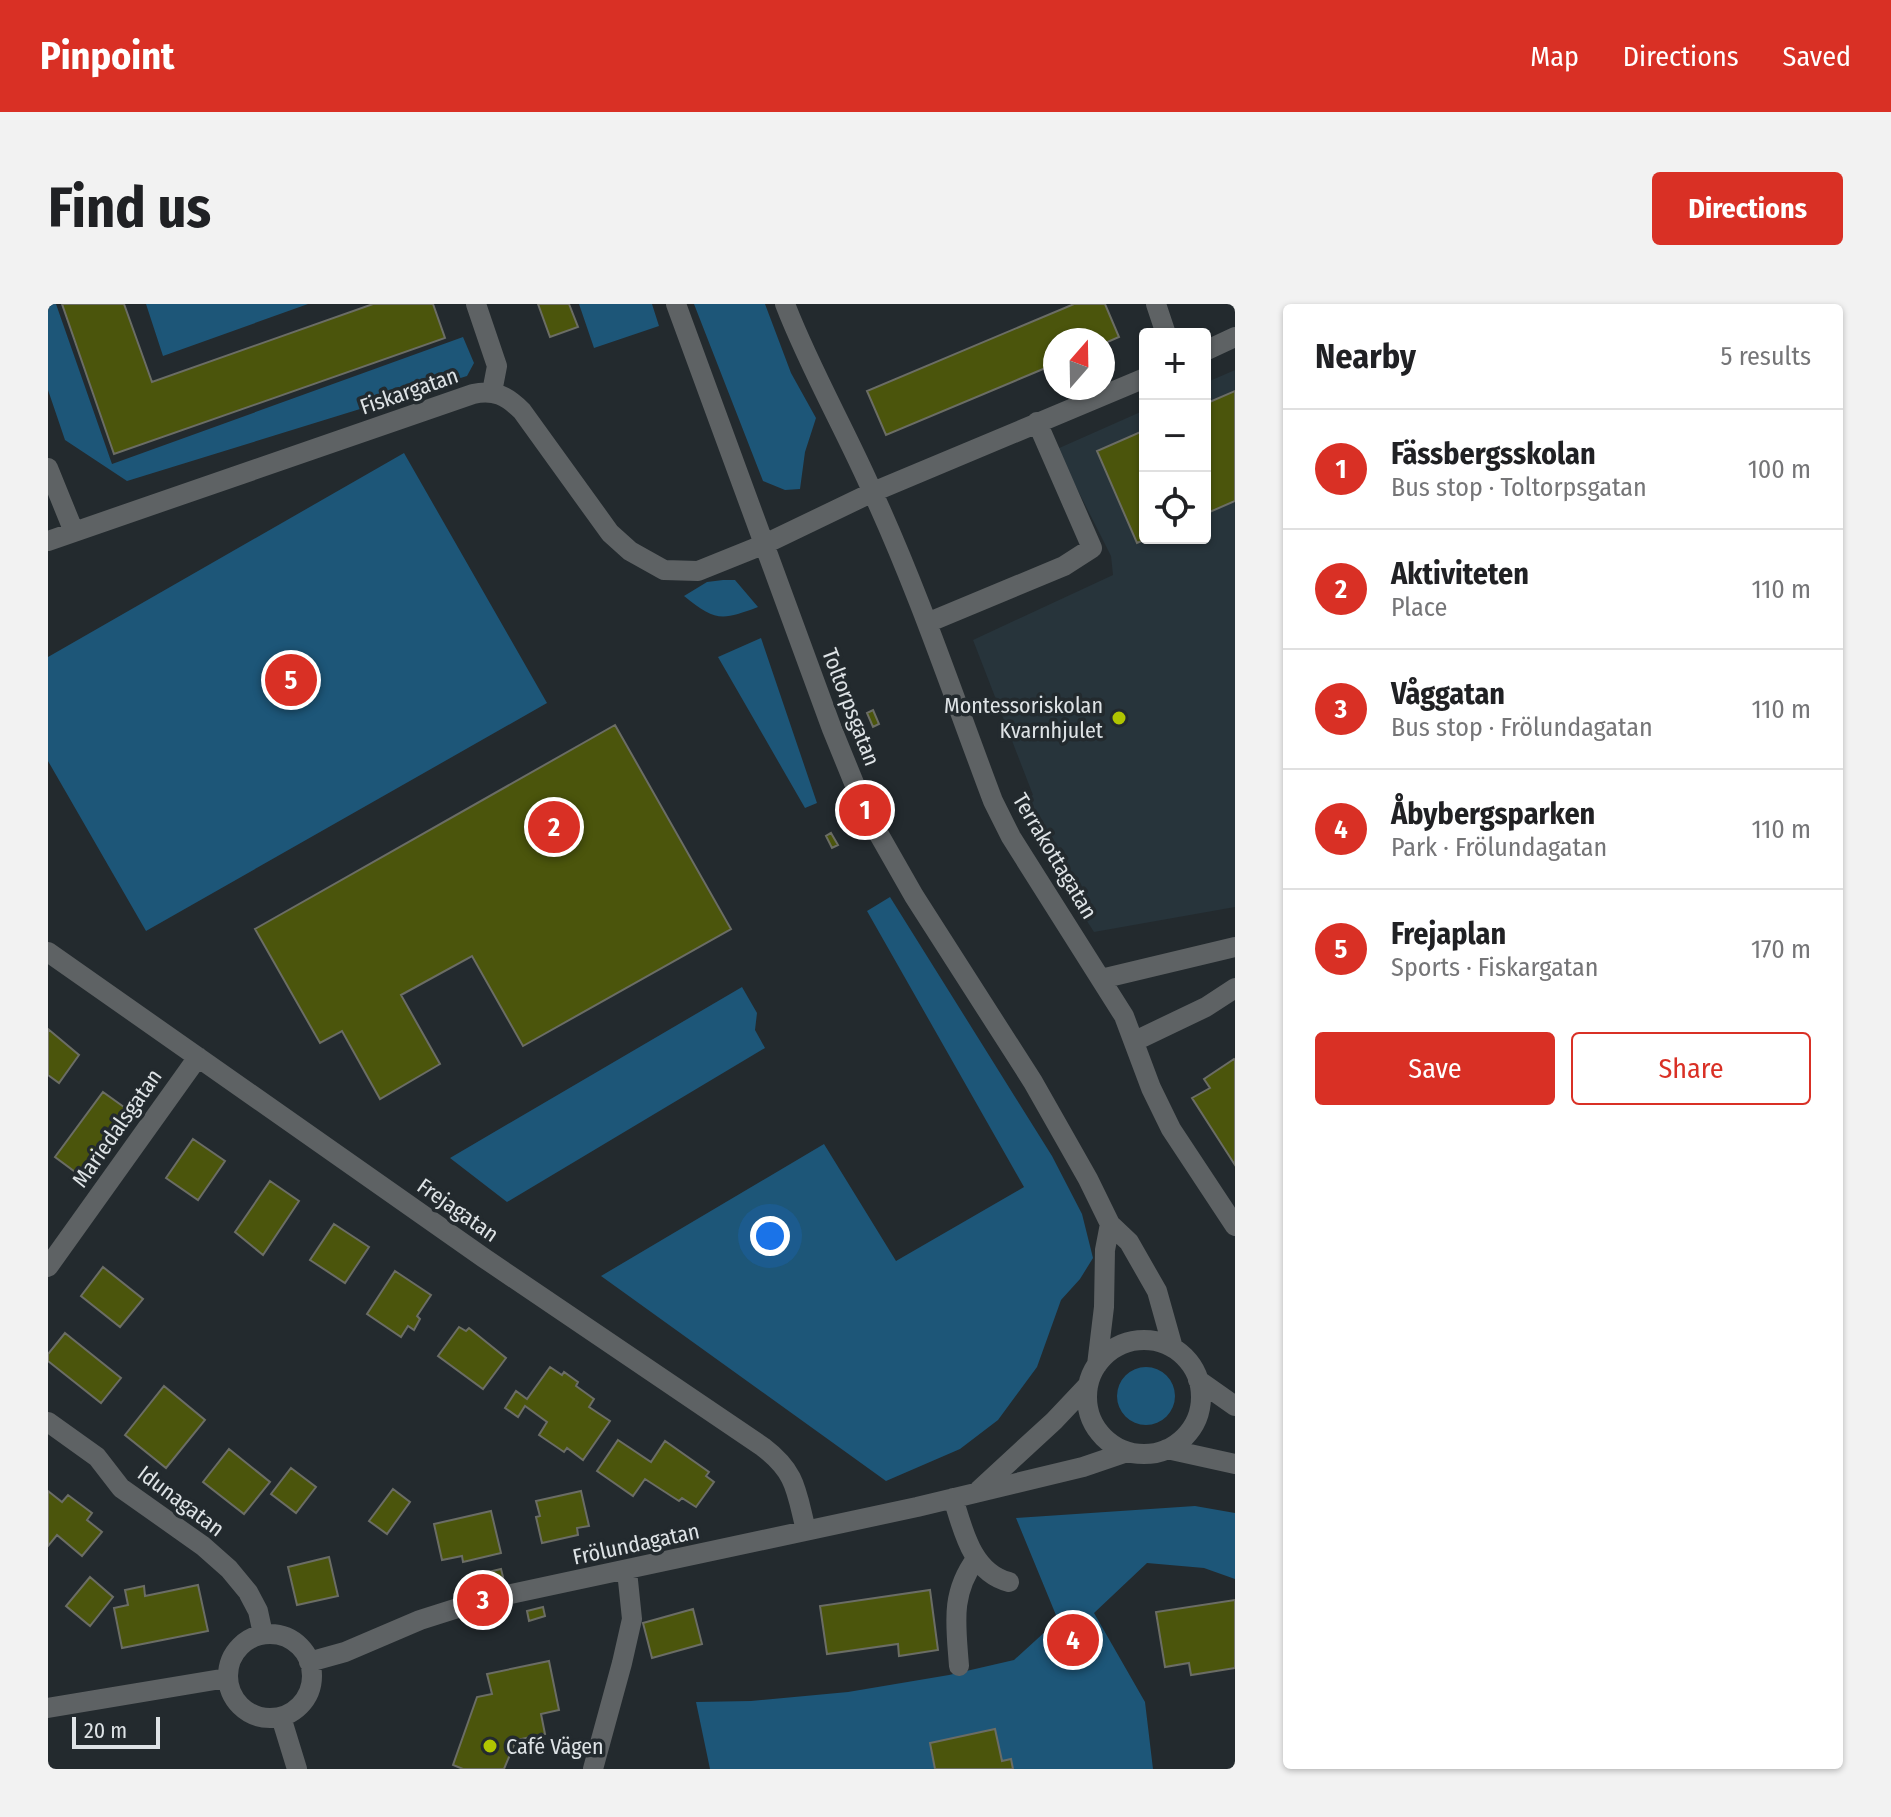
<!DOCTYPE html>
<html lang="en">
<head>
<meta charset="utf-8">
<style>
  body { margin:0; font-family:"Fira Sans Condensed",sans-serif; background:#f2f2f2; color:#202124 }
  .controls { position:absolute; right:24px; top:24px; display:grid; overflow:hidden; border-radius:8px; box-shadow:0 2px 6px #0004 }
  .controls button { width:72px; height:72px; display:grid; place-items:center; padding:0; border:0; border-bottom:2px solid #e0e0e0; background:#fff; color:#202124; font:40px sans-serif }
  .compass { position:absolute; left:995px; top:24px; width:72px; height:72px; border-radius:50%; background:#fff; box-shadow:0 2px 6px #0004; rotate:20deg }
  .scale { position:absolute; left:24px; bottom:20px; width:88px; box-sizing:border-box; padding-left:8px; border:4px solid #dee3e6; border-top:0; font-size:22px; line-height:28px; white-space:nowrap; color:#dee3e6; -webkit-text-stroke:6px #232a2e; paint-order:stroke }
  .you { position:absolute; left:722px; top:932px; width:28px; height:28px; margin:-20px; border:6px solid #fff; border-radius:50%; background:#1a73e8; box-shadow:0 0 0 12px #1a73e833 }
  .badge { display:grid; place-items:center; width:52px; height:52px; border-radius:50%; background:#d93025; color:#fff; font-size:26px; font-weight:700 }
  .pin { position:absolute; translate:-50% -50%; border:4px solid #fff; box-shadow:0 2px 8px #0006 }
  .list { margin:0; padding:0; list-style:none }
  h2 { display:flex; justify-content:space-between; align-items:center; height:104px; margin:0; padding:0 32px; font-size:34px }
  h2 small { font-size:26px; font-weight:400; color:#757577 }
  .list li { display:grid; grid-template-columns:52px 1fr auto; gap:24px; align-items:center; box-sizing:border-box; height:120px; padding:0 32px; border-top:2px solid #e0e0e0 }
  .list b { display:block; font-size:30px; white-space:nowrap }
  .list p { margin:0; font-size:26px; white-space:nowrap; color:#757577 }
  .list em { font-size:26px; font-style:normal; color:#757577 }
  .actions { display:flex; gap:16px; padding:24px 32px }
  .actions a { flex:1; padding:18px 0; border:2px solid #d93025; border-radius:8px; text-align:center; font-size:28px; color:#d93025 }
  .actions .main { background:#d93025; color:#fff }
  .icon { flex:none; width:44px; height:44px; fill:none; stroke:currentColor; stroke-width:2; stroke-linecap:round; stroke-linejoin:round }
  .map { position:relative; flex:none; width:1187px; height:1465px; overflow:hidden; border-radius:8px }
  header { display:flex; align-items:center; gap:48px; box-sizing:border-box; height:112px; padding:0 40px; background:#d93025; color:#fff }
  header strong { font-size:38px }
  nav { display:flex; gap:44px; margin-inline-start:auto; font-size:28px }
  .intro { display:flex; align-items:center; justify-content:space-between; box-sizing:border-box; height:192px; padding:0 48px }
  h1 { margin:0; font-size:56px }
  .button { padding:20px 36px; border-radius:8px; background:#d93025; color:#fff; font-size:28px; font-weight:700 }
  main { display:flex; gap:48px; padding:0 48px }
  aside { flex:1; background:#fff; border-radius:8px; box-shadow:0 2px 6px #0004 }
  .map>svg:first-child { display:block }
</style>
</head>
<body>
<header>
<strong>Pinpoint</strong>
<nav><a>Map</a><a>Directions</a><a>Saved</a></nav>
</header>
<div class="intro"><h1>Find us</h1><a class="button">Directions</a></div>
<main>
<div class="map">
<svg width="1187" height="1465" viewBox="0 0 1187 1465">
  <rect width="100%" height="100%" fill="#232a2e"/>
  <path fill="#27343b" d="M 1187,66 L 1187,87 L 1157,100 L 1157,79 Z
    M 1097,106 L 1097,126 L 1049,148 L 1089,239 L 1101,234 L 1157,234 L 1157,210 L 1187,197 L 1187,603 L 1046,628 L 964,501 L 985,491 L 925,336 L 1065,271 L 1063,252 L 1009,145 Z"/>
  <path fill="#1d5678" d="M 0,0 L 8,0 L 64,160 L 415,33 L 426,59 L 419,72 L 79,177 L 17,136 L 0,86 Z
    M 98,0 L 260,0 L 115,52 Z
    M 531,0 L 604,0 L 611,22 L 546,44 Z
    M 646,0 L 717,0 L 743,69 L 768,114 L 757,148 L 752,185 L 737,186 L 715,177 Z
    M 356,149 L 499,399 L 98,627 L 0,457 L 0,353 Z
    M 675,276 L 687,276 L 710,303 C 673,317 667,317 636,292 L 659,278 Z
    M 713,334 L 769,499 L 757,504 L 670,353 Z
    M 842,593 L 1004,852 L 1034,910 L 1045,954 L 1032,975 L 1013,996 L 989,1063 L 950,1116 L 912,1145 L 838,1177 L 553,972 L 776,840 L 848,957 L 976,883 L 819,607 Z
    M 694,683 L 709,709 L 707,726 L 717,744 L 459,898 L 402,854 Z
    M1069 1092a29 29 0 1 1 58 0a29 29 0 1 1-58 0Z
    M 1147,1202 L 1187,1209 L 1187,1275 L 1156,1264 L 1099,1259 L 1046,1309 L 1097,1398 L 1105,1465 L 662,1465 L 648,1398 L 703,1397 L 800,1388 L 901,1371 L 966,1356 L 1010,1316 L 968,1214 Z"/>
  <path fill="#4b550c" stroke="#6b6d65" stroke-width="2" d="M 14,0 L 76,0 L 104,78 L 325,0 L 385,0 L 397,34 L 66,150 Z
    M 490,0 L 521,0 L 530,23 L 502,33 Z
    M 1026,0 L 1057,0 L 1071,33 L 1055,40 L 1055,36 L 1007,36 L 1007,60 L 838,131 L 819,87 Z
    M 1187,87 L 1187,197 L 1157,210 L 1157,100 Z
    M 1097,126 L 1097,234 L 1101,234 L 1089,239 L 1049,147 Z
    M 825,406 L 831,420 L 825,423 L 819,409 Z
    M 567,421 L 683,625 L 475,742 L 424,652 L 353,691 L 392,760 L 332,795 L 294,727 L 272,739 L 207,625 Z
    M 783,529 L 790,541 L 784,544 L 778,532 Z
    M 0,725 L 31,751 L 11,779 L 0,771 Z
    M 1186,755 L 1187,756 L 1187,861 L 1144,794 L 1162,784 L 1156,775 Z
    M 55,788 L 87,811 L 50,861 L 45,858 L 34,873 L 7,853 Z
    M 145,835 L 177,857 L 150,896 L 118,874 Z
    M 222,877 L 251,897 L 215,951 L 187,928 Z
    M 286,920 L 321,943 L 297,979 L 262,956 Z
    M 55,963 L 95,995 L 72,1023 L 33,992 Z
    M 347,967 L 383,991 L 369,1012 L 372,1015 L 366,1026 L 360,1022 L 353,1033 L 319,1010 Z
    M 411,1023 L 418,1027 L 421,1024 L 458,1054 L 435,1085 L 390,1052 Z
    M 17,1029 L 73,1074 L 53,1099 L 0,1057 L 0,1050 Z
    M 502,1063 L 514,1071 L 516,1068 L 530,1078 L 528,1082 L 546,1095 L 541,1103 L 562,1117 L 535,1156 L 519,1144 L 516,1148 L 491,1131 L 499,1118 L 477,1102 L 470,1113 L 457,1104 L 468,1087 L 479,1095 Z
    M 116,1082 L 157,1116 L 118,1164 L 77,1131 Z
    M 570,1136 L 603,1158 L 617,1137 L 661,1168 L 658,1172 L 666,1178 L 648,1203 L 634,1194 L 631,1197 L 597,1175 L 585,1192 L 549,1167 Z
    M 181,1145 L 222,1178 L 196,1210 L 155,1178 Z
    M 243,1164 L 268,1183 L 248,1209 L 223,1190 Z
    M 345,1185 L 362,1198 L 339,1230 L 321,1217 Z
    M 0,1187 L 14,1198 L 20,1191 L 44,1209 L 39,1216 L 54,1228 L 34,1252 L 9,1231 L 0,1242 Z
    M 533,1187 L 541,1222 L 529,1224 L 530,1231 L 494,1239 L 488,1213 L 492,1212 L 488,1197 Z
    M 443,1207 L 453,1249 L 415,1258 L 414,1252 L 394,1256 L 386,1220 Z
    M 281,1253 L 290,1292 L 249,1301 L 240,1263 Z
    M 453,1265 L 455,1273 L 437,1277 L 436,1269 Z
    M 42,1273 L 65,1293 L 42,1322 L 18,1302 Z
    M 150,1281 L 160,1327 L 74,1344 L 66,1304 L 80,1301 L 77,1286 L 96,1282 L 97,1292 Z
    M 882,1286 L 890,1346 L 851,1352 L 850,1340 L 779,1350 L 772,1302 Z
    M 1187,1296 L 1187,1364 L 1143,1371 L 1141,1359 L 1117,1363 L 1108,1308 Z
    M 495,1303 L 497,1312 L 481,1317 L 479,1307 Z
    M 645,1305 L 654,1340 L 604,1354 L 595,1319 Z
    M 501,1357 L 511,1406 L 493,1410 L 497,1430 L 468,1436 L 456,1465 L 415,1465 L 405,1461 L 429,1393 L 444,1390 L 439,1370 Z
    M 947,1425 L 954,1457 L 963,1455 L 965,1465 L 887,1465 L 882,1439 Z"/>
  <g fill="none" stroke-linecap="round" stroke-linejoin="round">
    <path stroke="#5e6264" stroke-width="20" d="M 428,0 L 449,62 L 444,88
      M 628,0 L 784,425 L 817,506 L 866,592 L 985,778 L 1040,875 L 1062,920 L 1081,938 L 1109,987 L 1125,1044
      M 737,0 C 762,65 797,125 825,189 C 871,289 906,394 945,497 L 963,533 L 1076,712 L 1103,784 L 1123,825 L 1187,922
      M 1108,0 L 1118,30
      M 1157,47 L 1187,33
      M 0,164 L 26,228
      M 0,237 L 425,90 C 446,85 459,92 474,107 L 562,229 L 582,247 L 616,266 L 650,267 L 717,240 L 825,188 L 1097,74
      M 879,319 L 1016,262 L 1044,244 L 989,118
      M 0,648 L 436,954 L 715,1143 C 749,1169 748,1187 758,1226
      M 1053,675 L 1187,643
      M 1087,737 L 1158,703 L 1187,684
      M 0,963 L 150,753
      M1039 1093a57 57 0 1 1 114 0a57 57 0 1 1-114 0Z
      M 1049,1061 L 1056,1003 L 1057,946 L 1062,920
      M 1150,1076 L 1187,1102
      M 0,1118 L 49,1153 L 73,1184 L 155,1242 L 181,1265 L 200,1288 L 210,1307 L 215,1330
      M 1119,1145 L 1187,1160
      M 931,1186 L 1006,1117 L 1040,1081
      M 905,1194 C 915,1226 924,1269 961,1278
      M180 1372a42 42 0 1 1 84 0a42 42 0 1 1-84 0Z
      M 261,1358 L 297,1348 L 372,1316 L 435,1296 L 869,1203 L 1035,1163 L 1079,1148
      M 911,1362 C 908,1321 902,1290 928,1255
      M 0,1404 L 179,1374
      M 233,1413 L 249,1465
      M 545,1465 L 574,1359 L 584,1315 L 579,1267"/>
  </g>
  <g fill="#b0c501" stroke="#232a2e" stroke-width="3">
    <circle cx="1071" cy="414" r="8"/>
    <circle cx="442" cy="1442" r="8"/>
  </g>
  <g text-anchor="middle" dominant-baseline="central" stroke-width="7" stroke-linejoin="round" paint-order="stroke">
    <g font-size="22" fill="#dee3e6" stroke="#232a2e">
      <text transform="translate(361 87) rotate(-19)">Fiskargatan</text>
      <text transform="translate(803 403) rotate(69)">Toltorpsgatan</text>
      <text transform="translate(1007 552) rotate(59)">Terrakottagatan</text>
      <text transform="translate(69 824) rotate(-55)">Mariedalsgatan</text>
      <text transform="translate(410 906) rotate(35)">Frejagatan</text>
      <text transform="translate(133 1197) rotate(37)">Idunagatan</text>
      <text transform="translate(588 1240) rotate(-12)">Frölundagatan</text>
    </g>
    <g font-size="22" fill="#dee3e6" stroke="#232a2e" text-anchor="end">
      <text x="1055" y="401">Montessoriskolan<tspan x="1055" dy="25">Kvarnhjulet</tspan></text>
      <text x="458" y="1442" text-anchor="start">Café Vägen</text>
    </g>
  </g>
</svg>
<div class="controls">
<button>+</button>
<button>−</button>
<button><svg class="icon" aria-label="locate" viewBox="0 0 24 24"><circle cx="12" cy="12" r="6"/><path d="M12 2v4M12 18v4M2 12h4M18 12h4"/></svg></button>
</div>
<svg class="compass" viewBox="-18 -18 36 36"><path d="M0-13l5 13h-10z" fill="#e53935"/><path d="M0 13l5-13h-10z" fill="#757577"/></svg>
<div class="scale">20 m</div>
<div class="you"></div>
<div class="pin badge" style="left:817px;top:506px">1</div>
<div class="pin badge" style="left:506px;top:523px">2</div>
<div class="pin badge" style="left:435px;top:1296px">3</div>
<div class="pin badge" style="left:1025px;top:1336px">4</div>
<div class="pin badge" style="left:243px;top:376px">5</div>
</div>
<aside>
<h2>Nearby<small>5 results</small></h2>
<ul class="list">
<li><span class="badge">1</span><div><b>Fässbergsskolan</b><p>Bus stop · Toltorpsgatan</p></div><em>100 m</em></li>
<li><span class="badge">2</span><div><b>Aktiviteten</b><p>Place</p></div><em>110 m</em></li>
<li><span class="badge">3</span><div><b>Våggatan</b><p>Bus stop · Frölundagatan</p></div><em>110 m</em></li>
<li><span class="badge">4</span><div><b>Åbybergsparken</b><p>Park · Frölundagatan</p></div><em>110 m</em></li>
<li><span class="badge">5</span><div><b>Frejaplan</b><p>Sports · Fiskargatan</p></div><em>170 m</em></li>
</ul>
<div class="actions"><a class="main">Save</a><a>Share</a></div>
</aside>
</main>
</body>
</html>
